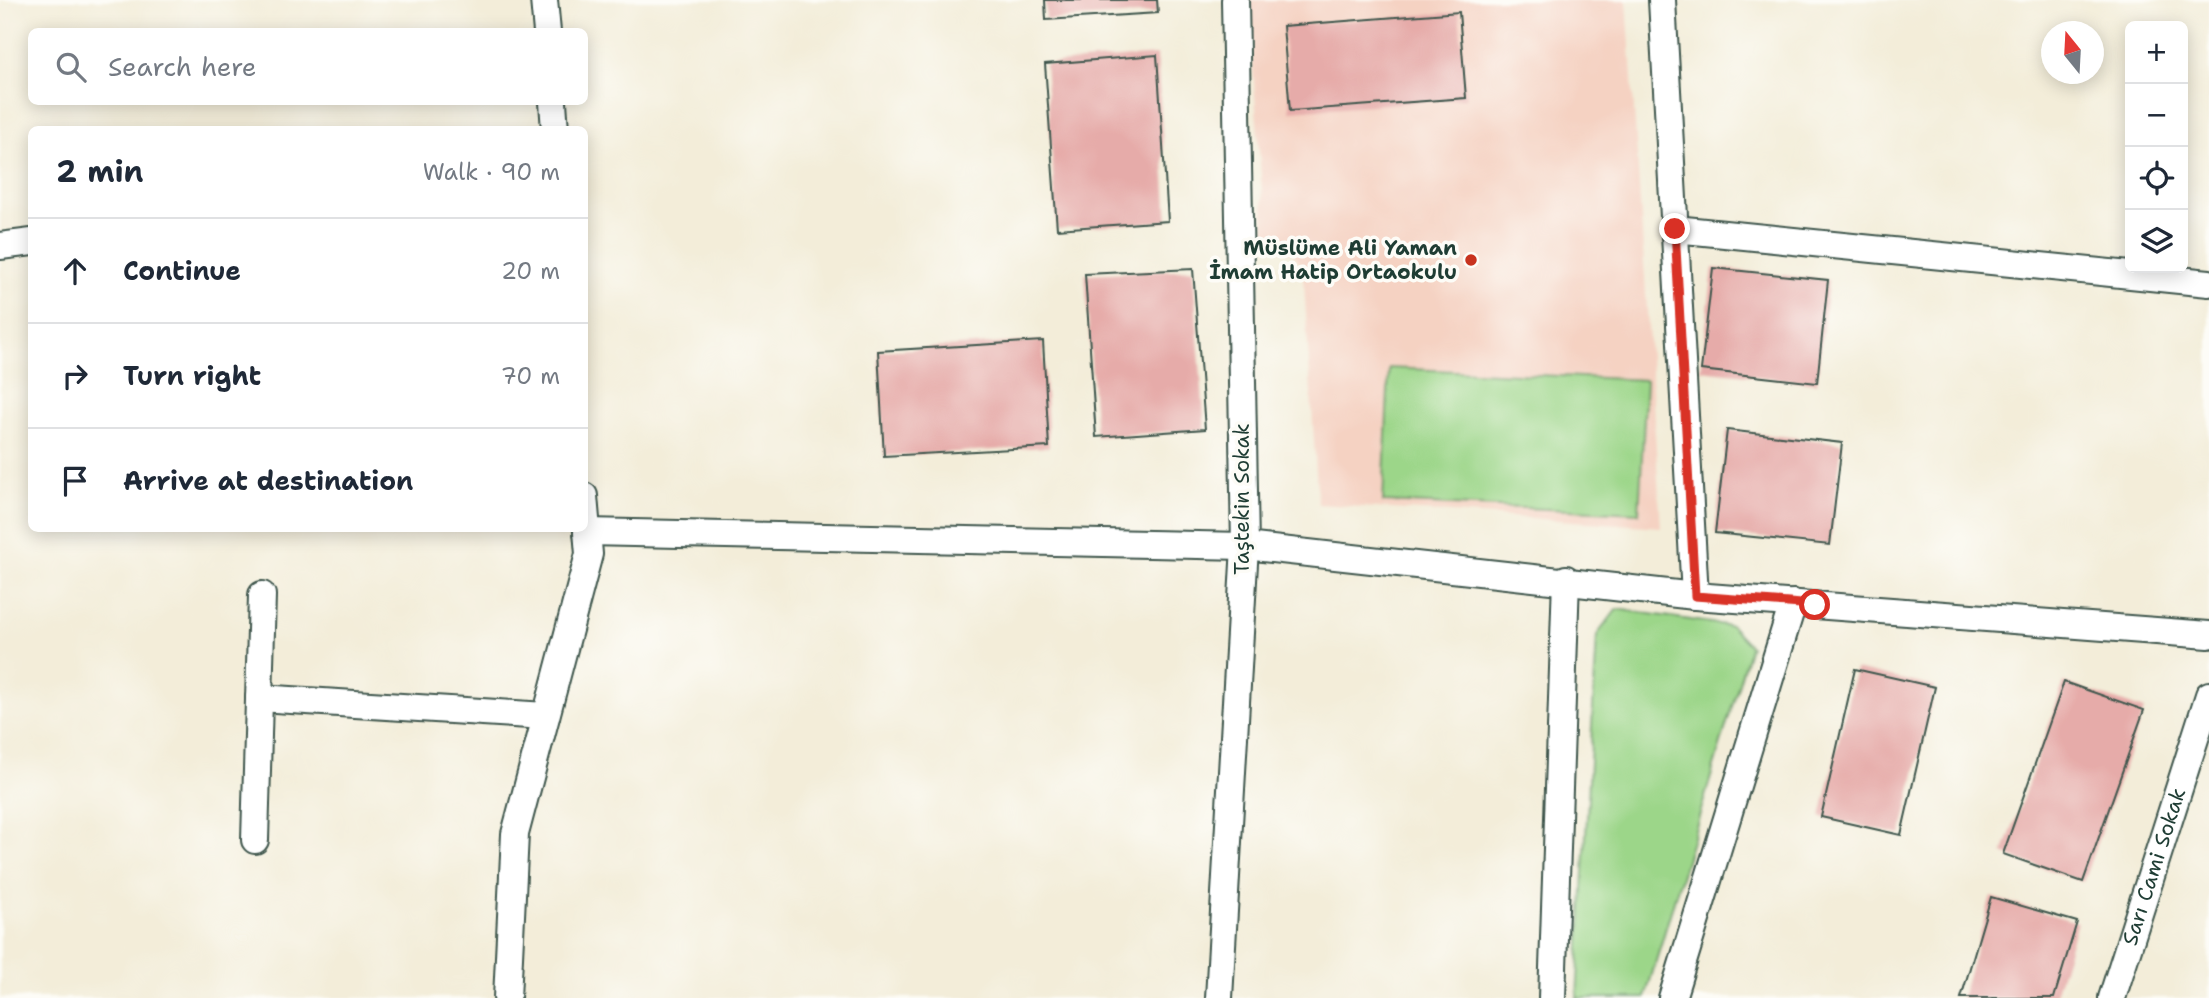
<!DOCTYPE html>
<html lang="en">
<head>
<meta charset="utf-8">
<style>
  body { margin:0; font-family:"Shantell Sans",sans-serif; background:#f6f6f7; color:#1f2937 }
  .controls { position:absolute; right:21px; top:21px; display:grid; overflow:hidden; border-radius:10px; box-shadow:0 4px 18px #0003 }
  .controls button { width:63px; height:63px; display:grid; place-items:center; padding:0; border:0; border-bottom:2px solid #e0e1e3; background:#fff; color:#1f2937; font:35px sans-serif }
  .compass { position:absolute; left:2041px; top:21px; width:63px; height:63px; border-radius:50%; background:#fff; box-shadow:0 4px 18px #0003; rotate:342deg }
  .stop { position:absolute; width:21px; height:21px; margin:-16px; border:5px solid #d93025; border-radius:50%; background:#fff }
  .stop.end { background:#d93025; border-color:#fff; box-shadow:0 2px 7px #0008 }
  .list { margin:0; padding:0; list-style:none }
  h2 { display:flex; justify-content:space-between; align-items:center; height:91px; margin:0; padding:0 28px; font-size:30px }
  h2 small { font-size:23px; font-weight:400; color:#747a83 }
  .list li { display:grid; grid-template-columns:46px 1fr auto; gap:21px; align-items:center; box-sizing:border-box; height:105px; padding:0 28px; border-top:2px solid #e0e1e3 }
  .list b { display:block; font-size:26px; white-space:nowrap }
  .list em { font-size:23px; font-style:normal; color:#747a83 }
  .icon { flex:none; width:38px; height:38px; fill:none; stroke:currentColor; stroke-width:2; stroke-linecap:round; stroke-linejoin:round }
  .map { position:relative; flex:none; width:2209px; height:998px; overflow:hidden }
  .search { position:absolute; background:#fff; box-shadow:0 4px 18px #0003; left:28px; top:28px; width:560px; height:77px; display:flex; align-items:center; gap:18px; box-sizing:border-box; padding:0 24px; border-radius:10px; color:#747a83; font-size:26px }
  .panel { position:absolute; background:#fff; box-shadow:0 4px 18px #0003; left:28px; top:126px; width:560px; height:406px; border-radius:10px }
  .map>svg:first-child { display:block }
</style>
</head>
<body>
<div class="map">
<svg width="2209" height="998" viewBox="0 0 2209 998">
  <rect width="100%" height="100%" fill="#fdfcf7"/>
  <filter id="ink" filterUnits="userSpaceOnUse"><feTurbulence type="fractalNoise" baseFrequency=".0143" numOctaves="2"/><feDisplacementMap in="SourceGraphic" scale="14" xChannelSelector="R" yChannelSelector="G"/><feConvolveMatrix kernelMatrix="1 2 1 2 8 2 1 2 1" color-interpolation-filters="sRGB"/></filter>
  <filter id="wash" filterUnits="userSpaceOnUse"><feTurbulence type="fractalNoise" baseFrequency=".00686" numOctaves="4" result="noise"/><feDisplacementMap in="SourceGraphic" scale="28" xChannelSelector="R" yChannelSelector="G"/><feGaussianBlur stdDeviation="1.57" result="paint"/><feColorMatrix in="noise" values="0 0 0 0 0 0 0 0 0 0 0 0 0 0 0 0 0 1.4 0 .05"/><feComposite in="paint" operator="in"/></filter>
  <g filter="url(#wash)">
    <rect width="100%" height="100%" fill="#f3edd9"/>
    <path fill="#f5d2c2" d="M 1248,0 L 1627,0 L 1661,527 L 1318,504 L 1303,267 L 1292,253 L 1266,246 Z"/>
    <path fill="#9cd689" stroke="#5e8a5e" stroke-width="2" d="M 1389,368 L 1646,380 L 1639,513 L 1383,502 Z
      M 1617,609 L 1731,626 L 1750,646 L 1645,998 L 1577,998 L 1597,635 Z"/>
    <g id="blocks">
      <path fill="#e6aba9" d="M 1045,0 L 1157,0 L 1158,13 L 1046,20 Z
        M 1459,12 L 1466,98 L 1290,111 L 1283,26 Z
        M 1157,55 L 1168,221 L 1057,229 L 1045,64 Z
        M 1713,268 L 1828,280 L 1817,383 L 1701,370 Z
        M 1193,269 L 1205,429 L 1096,437 L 1085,274 Z
        M 1043,341 L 1049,447 L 884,456 L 878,351 Z
        M 1727,430 L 1842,443 L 1830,545 L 1715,533 Z
        M 1855,669 L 1935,687 L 1901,835 L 1821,817 Z
        M 2064,682 L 2144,710 L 2083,882 L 2003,854 Z
        M 1991,897 L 2077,922 L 2054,998 L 1961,998 Z"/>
    </g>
  </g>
  <g filter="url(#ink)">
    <use href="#blocks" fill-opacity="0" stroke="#3f574d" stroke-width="2"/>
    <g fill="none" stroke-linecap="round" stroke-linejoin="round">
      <defs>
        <g id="minor">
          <path d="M 544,0 L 547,32"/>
          <path d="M 1662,0 L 1695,596"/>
          <path d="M 553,102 L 555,130"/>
          <path d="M 1675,229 L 2209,283"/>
          <path d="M 0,246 L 32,242"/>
          <path d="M 587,532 L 1245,546 L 1695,596 L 2209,635"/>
          <path d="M 259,698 L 546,716"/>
          <path d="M 255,840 L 262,595"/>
          <path d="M 507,998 L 515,834 L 589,554 L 584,496"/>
          <path d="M 1219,998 L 1245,546 L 1235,0"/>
          <path d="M 1552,998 L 1566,579"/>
          <path d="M 1672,998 L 1793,603"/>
          <path id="s1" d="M 2112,998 L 2209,695"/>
        </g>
      </defs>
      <use href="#minor" stroke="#3f574d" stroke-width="30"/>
      <use href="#minor" stroke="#fff" stroke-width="26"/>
    </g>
  </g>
  <g fill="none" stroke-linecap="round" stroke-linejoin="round" filter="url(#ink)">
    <path stroke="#d93025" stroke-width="9" d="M 1675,229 L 1695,596 L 1815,605"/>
  </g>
  <circle fill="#c8321e" stroke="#fdfcf7" stroke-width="2.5" cx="1471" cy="260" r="7"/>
  <g text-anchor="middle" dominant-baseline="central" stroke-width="7" stroke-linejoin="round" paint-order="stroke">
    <g font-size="21" font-weight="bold" fill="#1f3d34" stroke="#fdfcf7" text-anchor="end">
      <text x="1457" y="248">Müslüme Ali Yaman<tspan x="1457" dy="24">İmam Hatip Ortaokulu</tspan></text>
    </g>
    <g font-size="21" fill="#1f3d34" stroke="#fdfcf7">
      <text transform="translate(1242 499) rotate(-90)">Taştekin Sokak</text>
      <text stroke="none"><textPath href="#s1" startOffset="138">Sarı Cami Sokak</textPath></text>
    </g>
  </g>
</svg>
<div class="controls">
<button>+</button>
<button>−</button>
<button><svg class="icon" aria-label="locate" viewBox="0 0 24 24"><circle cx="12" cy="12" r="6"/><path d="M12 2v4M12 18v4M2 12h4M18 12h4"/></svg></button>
<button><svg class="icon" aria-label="layers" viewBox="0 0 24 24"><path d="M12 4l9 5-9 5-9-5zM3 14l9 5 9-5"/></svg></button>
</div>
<svg class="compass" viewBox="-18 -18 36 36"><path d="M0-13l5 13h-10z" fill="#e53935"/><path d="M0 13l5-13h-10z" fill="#747a83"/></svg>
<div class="stop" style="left:1815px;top:605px"></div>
<div class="stop end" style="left:1675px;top:229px"></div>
<div class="search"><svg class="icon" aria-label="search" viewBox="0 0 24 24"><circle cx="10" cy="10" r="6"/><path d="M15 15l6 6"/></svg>Search here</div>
<section class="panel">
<h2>2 min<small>Walk · 90 m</small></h2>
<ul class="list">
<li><svg class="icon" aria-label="ahead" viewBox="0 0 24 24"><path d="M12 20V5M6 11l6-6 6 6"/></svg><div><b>Continue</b></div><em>20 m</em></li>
<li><svg class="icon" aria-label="right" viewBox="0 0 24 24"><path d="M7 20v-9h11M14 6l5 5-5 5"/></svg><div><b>Turn right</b></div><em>70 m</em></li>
<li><svg class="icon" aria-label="arrive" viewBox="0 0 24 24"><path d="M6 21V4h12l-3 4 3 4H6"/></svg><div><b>Arrive at destination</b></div></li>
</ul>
</section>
</div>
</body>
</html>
